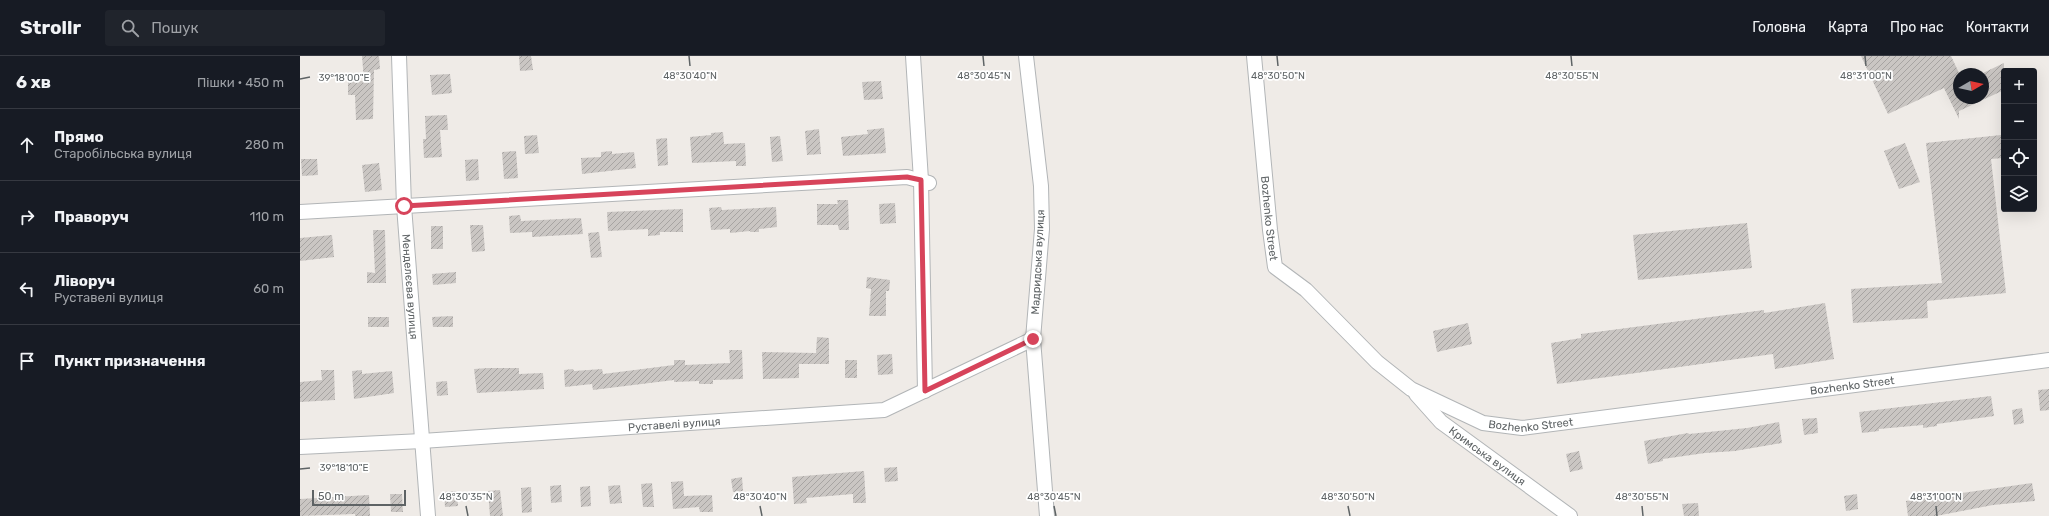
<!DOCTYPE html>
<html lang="uk">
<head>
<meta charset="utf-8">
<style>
  body { margin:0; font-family:Rubik,sans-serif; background:#20242c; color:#f1f3f6 }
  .controls { position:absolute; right:12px; top:12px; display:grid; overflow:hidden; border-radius:4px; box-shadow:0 4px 16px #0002 }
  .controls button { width:36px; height:36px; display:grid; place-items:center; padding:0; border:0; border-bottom:1px solid #363941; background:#171b24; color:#f1f3f6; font:20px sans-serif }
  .compass { position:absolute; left:1653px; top:12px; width:36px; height:36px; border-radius:50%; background:#171b24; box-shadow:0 4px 16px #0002; rotate:81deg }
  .scale { position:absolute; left:12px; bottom:10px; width:94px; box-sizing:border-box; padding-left:4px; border:2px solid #5e6365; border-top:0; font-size:11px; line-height:14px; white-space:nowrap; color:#5e6365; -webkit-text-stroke:3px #fff; paint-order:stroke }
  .stop { position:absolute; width:12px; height:12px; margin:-9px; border:3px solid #d7445b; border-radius:50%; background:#fff }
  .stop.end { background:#d7445b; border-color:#fff; box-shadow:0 1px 4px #0008 }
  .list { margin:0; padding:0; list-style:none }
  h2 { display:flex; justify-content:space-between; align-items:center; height:52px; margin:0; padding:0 16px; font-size:17px }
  h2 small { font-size:13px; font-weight:400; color:#9ea1a6 }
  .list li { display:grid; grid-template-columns:26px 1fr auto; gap:12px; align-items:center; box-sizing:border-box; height:72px; padding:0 16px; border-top:1px solid #363941 }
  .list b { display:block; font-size:15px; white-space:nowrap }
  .list p { margin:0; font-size:13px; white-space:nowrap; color:#9ea1a6 }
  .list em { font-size:13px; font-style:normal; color:#9ea1a6 }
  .icon { flex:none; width:22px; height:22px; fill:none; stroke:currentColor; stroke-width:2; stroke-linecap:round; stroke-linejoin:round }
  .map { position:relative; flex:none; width:1749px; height:460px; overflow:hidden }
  header { display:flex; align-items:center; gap:24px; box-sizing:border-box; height:56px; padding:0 20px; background:#171b24; border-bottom:1px solid #363941 }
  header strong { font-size:19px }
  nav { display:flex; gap:22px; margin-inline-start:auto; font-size:14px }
  .search { width:280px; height:36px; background:#20242c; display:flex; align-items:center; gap:10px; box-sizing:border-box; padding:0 14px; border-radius:4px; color:#9ea1a6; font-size:15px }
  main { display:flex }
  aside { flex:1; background:#171b24 }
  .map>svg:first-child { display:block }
</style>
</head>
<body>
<header>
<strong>Strollr</strong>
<div class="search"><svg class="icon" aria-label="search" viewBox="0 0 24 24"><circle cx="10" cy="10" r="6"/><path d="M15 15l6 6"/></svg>Пошук</div>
<nav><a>Головна</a><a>Карта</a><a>Про нас</a><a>Контакти</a></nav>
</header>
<main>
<aside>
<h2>6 хв<small>Пішки · 450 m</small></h2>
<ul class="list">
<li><svg class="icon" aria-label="ahead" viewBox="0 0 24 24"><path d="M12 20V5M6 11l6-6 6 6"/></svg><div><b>Прямо</b><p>Старобільська вулиця</p></div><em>280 m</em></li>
<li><svg class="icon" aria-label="right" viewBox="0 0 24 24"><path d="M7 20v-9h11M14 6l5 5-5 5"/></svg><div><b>Праворуч</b></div><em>110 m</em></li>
<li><svg class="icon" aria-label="left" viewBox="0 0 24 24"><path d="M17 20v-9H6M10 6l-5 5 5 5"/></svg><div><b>Ліворуч</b><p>Руставелі вулиця</p></div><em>60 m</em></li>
<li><svg class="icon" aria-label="arrive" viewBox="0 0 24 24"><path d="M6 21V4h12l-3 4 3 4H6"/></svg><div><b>Пункт призначення</b></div></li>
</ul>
</aside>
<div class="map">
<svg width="1749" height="460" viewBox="0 0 1749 460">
  <defs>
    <pattern id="building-hatch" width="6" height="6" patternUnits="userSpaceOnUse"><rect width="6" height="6" fill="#cac6c3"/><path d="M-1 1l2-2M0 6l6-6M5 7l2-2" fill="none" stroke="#a7a4a2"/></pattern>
  </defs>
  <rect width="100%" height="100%" fill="#efebe7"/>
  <path fill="url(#building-hatch)" d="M 62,0 L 79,0 L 80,13 L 74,14 L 73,63 L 56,64 L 55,39 L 48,39 L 48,25 L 64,25 Z
    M 219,0 L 231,0 L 233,14 L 220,15 Z
    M 1561,0 L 1651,0 L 1659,17 L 1659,42 L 1683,42 L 1683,17 L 1704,7 L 1704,34 L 1659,55 L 1659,63 L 1644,32 L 1588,58 Z
    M 150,18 L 152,37 L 132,39 L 130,19 Z
    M 581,25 L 583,43 L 564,44 L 562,26 Z
    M 147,59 L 148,74 L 140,74 L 142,101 L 124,102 L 123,83 L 126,83 L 125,60 Z
    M 584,72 L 586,97 L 543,100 L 541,81 L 568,78 L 567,74 Z
    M 519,73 L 521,98 L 507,99 L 505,75 Z
    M 423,76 L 424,88 L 445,87 L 446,110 L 436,110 L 436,105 L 392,107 L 390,81 L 411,79 L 411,77 Z
    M 237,79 L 239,97 L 225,98 L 224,80 Z
    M 1701,79 L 1703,102 L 1691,103 L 1706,237 L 1627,245 L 1628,262 L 1553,267 L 1551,233 L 1642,227 L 1626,87 Z
    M 480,80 L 483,105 L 472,106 L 470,81 Z
    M 367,82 L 368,109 L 358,110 L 356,83 Z
    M 1605,87 L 1620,126 L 1599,133 L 1584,95 Z
    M 216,95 L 218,122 L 204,123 L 202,96 Z
    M 312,95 L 312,98 L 334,96 L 336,112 L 282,118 L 281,102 L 301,101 L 301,96 Z
    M 1,103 L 17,103 L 18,119 L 2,120 Z
    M 178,103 L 179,124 L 166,125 L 165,104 Z
    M 79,107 L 82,134 L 65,136 L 62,109 Z
    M 537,144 L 548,144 L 549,174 L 539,174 L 538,169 L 517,169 L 517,148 L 538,148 Z
    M 595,147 L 596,167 L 580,168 L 579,148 Z
    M 421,151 L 422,154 L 476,151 L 477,171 L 459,173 L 459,176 L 450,176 L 450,175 L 430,177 L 430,173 L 411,174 L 409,152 Z
    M 383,153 L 383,176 L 360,176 L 360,179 L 348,180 L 348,173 L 308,175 L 307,156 Z
    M 220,159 L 221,165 L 281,162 L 283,178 L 232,181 L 232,176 L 210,177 L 209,160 Z
    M 1447,167 L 1452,212 L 1338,224 L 1333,179 Z
    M 170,169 L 183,169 L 185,195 L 172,196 Z
    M 131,170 L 143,170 L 143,193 L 131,193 Z
    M 73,174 L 85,174 L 86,227 L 67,227 L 67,216 L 75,217 Z
    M 299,176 L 302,201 L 291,202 L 288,177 Z
    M 32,179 L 34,201 L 0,205 L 0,182 Z
    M 156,216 L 156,227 L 133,229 L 132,218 Z
    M 567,221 L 590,224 L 589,235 L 586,235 L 586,260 L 569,260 L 571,233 L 566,232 Z
    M 1525,247 L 1534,303 L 1475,313 L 1473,298 L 1257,328 L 1251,287 L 1281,282 L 1281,278 L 1464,254 L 1464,257 Z
    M 153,260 L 153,271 L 133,271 L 132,261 Z
    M 68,261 L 89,261 L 89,271 L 68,271 Z
    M 1168,267 L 1172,288 L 1137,296 L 1133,275 Z
    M 517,281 L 529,282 L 529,308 L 499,308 L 499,322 L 463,323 L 462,296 L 516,297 Z
    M 429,294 L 442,294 L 443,323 L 413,324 L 413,328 L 399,328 L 399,325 L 374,326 L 374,324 L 293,334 L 292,328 L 265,331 L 264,314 L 273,313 L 274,315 L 302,313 L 303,318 L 374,309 L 374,304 L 385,304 L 385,309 L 430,307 Z
    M 592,298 L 593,318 L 578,319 L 577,299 Z
    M 545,304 L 557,304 L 557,322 L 545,322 Z
    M 188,312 L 219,312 L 219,318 L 243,317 L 244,333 L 177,337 L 174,313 Z
    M 21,314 L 34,314 L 35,344 L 0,346 L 0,326 L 22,324 Z
    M 62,314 L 62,318 L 92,315 L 94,337 L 54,343 L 52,315 Z
    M 147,325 L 148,339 L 137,340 L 136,326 Z
    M 1749,333 L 1749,354 L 1740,355 L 1738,334 Z
    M 1691,340 L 1694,360 L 1637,368 L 1637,370 L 1623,372 L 1623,369 L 1579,373 L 1579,375 L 1562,377 L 1559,356 Z
    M 1722,352 L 1724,367 L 1714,369 L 1712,354 Z
    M 1517,362 L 1518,377 L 1504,379 L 1502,363 Z
    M 1479,366 L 1482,387 L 1435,395 L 1405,397 L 1363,403 L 1363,405 L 1348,408 L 1344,385 L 1388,377 L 1389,378 L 1447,372 Z
    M 1279,395 L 1283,413 L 1270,416 L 1266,398 Z
    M 597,411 L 598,425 L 585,426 L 584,412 Z
    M 564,415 L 566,447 L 553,447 L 553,438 L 506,442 L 507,447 L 494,448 L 492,421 Z
    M 442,421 L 443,435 L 433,436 L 431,423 Z
    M 383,425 L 384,440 L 412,439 L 413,456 L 400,456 L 399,451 L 373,453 L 371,426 Z
    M 352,427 L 354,451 L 343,451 L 341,428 Z
    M 1732,427 L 1735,445 L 1693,449 L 1636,460 L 1608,460 L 1606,445 Z
    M 261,429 L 262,446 L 251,447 L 250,430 Z
    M 320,429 L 322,447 L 310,448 L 308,430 Z
    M 290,430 L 291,450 L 281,451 L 280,431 Z
    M 231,431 L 232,456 L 222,457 L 221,432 Z
    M 200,434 L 203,460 L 190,460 L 188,435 Z
    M 157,435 L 158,450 L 145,451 L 144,436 Z
    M 90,438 L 102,438 L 103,456 L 91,456 Z
    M 1557,438 L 1558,453 L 1546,455 L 1544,440 Z
    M 69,439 L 70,460 L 55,460 L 55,458 L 0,460 L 0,443 Z
    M 1398,447 L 1399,460 L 1384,460 L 1382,448 Z"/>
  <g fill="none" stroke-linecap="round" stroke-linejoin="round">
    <defs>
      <g id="street">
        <path id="s1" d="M 99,0 L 104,150 L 128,460"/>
        <path d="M 613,0 L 621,124 L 625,335"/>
        <path d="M 726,0 L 741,130 L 742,173 L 733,283 L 747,460"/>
        <path id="s2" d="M 954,0 L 970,174 L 975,211 L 1006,234 L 1077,306 L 1111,333 L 1183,367 L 1222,372 L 1749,304"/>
        <path d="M 0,156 L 607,121 L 629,127"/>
        <path id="s3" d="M 1116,338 L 1141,366 L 1270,460"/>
        <path id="s4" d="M 0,391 L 122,385 L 584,354 L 733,283"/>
      </g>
    </defs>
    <use href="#street" stroke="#b2b5b7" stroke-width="16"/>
    <use href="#street" stroke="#fff" stroke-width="14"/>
  </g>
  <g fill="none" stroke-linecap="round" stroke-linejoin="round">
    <path stroke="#d7445b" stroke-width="5" d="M 104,150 L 607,121 L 621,124 L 625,335 L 733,283"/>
  </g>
  <path fill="none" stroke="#5e6365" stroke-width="1.5" d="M 389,0 L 390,10M 683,0 L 684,10M 977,0 L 978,10M 1271,0 L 1272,10M 1565,0 L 1566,10M 0,23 L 10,21M 0,413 L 10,412M 166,450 L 168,460M 460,450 L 462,460M 754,450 L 756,460M 1048,450 L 1050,460M 1342,450 L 1343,460M 1636,450 L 1637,460"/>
  <g text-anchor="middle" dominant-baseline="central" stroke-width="3.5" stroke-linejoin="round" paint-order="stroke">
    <g font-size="11" fill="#5e6365" stroke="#fff">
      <text stroke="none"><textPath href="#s2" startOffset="163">Bozhenko Street</textPath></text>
      <text transform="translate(738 206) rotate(-87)">Мадридська вулиця</text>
      <text stroke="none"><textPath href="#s1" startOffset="231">Менделєєва вулиця</textPath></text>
      <text stroke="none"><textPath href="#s2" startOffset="847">Bozhenko Street</textPath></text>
      <text stroke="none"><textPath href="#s2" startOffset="523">Bozhenko Street</textPath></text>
      <text stroke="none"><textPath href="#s4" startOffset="375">Руставелі вулиця</textPath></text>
      <text stroke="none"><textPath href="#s3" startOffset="95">Кримська вулиця</textPath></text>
    </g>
  </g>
  <g font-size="10" text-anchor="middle" fill="#5e6365" stroke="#fff" stroke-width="3.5" stroke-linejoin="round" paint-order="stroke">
    <text x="390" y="23">48°30'40"N</text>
    <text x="684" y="23">48°30'45"N</text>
    <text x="978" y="23">48°30'50"N</text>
    <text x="1272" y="23">48°30'55"N</text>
    <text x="1566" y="23">48°31'00"N</text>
    <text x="44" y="25">39°18'00"E</text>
    <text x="44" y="415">39°18'10"E</text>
    <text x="166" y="444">48°30'35"N</text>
    <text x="460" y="444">48°30'40"N</text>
    <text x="754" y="444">48°30'45"N</text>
    <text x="1048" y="444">48°30'50"N</text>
    <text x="1342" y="444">48°30'55"N</text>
    <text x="1636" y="444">48°31'00"N</text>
  </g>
</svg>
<div class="controls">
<button>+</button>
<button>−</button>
<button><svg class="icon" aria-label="locate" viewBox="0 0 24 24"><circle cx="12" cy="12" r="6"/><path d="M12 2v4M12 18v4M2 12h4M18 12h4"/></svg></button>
<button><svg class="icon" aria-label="layers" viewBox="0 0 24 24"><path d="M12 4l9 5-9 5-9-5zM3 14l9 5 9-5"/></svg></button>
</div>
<svg class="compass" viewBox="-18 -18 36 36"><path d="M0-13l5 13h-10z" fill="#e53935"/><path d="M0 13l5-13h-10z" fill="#9ea1a6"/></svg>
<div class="scale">50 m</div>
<div class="stop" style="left:104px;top:150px"></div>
<div class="stop end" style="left:733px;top:283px"></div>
</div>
</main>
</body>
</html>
